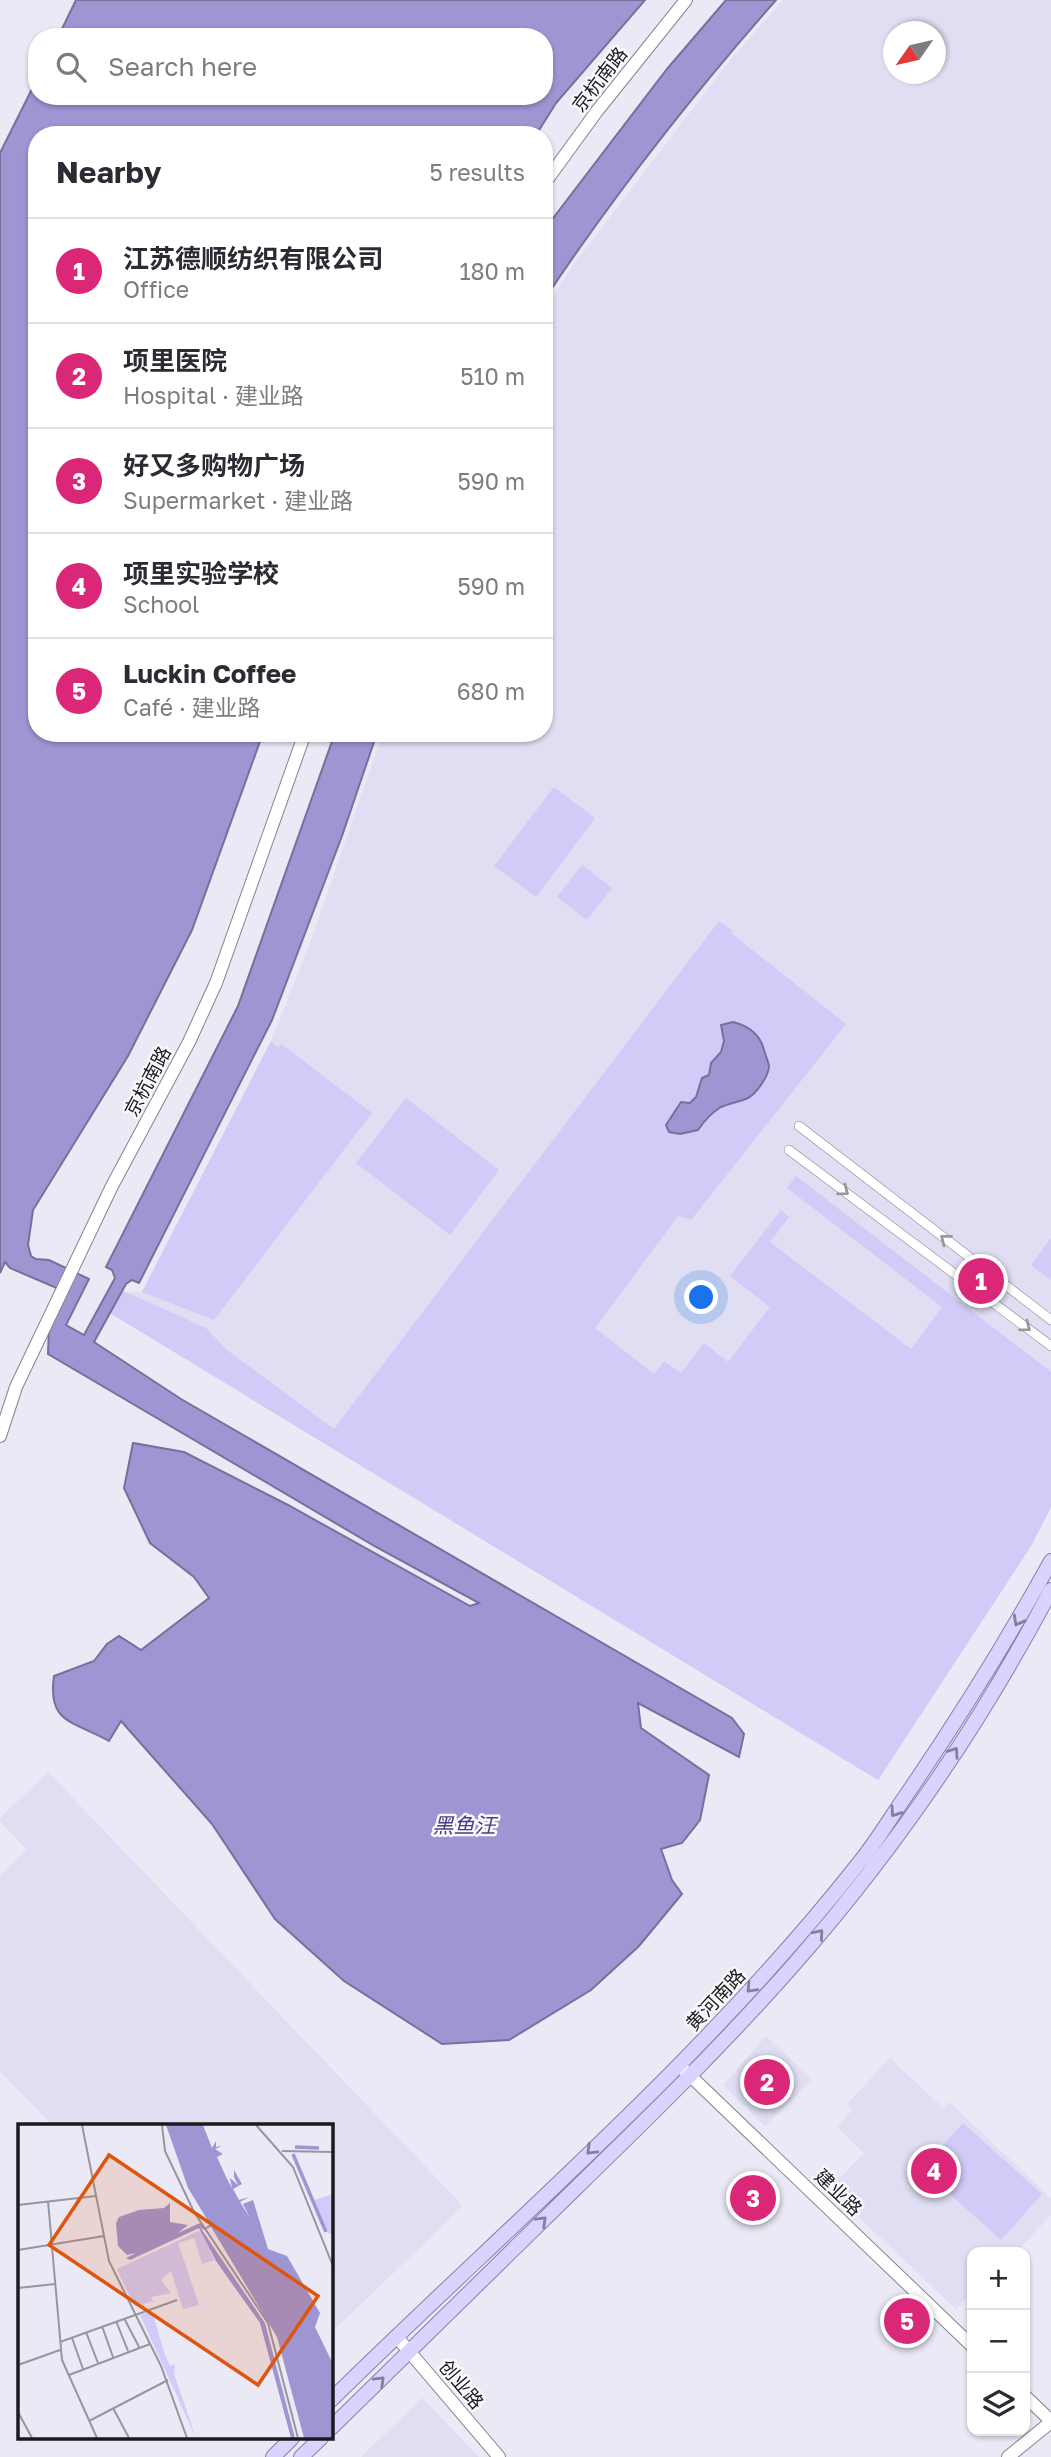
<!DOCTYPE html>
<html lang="en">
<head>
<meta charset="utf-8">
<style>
  body { margin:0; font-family:"Golos Text","Noto Sans SC",sans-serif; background:#f2f2f3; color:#2b2b33 }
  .controls { position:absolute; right:21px; bottom:21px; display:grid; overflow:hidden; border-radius:14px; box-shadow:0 2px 5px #0004 }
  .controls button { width:63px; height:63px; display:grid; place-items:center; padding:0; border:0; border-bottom:2px solid #e1e1e2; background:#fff; color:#2b2b33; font:35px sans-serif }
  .compass { position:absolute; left:883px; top:21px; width:63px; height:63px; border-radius:50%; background:#fff; box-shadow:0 2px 5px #0004; rotate:236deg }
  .you { position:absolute; left:702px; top:1298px; width:24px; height:24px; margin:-18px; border:5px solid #fff; border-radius:50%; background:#1a73e8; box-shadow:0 0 0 10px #1a73e833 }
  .badge { display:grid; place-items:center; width:46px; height:46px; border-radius:50%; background:#db2777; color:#fff; font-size:23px; font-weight:700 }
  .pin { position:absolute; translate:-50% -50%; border:4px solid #fff; box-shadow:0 2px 7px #0006 }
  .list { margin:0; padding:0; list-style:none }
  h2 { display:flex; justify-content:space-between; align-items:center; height:91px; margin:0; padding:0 28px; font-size:30px }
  h2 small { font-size:23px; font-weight:400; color:#7c7c81 }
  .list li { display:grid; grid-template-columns:46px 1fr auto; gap:21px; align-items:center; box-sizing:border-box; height:105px; padding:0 28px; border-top:2px solid #e1e1e2 }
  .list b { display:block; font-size:26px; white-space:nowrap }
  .list p { margin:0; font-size:23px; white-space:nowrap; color:#7c7c81 }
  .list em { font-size:23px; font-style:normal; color:#7c7c81 }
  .icon { flex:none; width:38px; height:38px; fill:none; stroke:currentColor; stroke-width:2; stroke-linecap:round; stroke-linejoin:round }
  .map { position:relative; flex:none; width:1051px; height:2457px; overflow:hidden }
  .search { position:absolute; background:#fff; box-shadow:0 2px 5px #0004; left:28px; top:28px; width:525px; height:77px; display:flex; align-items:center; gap:18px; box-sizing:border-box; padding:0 24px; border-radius:28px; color:#7c7c81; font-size:26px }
  .panel { position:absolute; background:#fff; box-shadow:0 2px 5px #0004; left:28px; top:126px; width:525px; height:616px; border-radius:28px }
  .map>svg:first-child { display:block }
</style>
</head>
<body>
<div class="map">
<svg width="1051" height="2457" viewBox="0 0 1051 2457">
  <rect width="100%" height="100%" fill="#ebe9f6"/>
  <path fill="#dfdef2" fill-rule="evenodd" d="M 783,0 L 1051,0 L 1051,1507 L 1031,1546 L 878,1780 L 100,1307 L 112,1286 L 125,1293 L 142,1292 L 271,1041 L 310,943 L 383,733 L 544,733 L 544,312 L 571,268 L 727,64 ZM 894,32 L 936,32 L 936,74 L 894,74 Z
    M 48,1772 L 463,2206 L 331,2333 L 331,2126 L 53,2126 L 0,2071 L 0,1876 L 27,1850 L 0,1822 L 0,1818 Z
    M 766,2036 L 812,2079 L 765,2126 L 723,2085 Z
    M 890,2058 L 943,2108 L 949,2102 L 1051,2198 L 1051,2215 L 1016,2252 L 972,2252 L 972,2292 L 956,2309 L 829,2189 L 864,2153 L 837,2127 L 852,2110 L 847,2104 Z
    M 422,2398 L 479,2457 L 361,2457 Z"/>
  <path fill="#d0cbf7" d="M 554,787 L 595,818 L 536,897 L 494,866 Z
    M 582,865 L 612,888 L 587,920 L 557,897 Z
    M 719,921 L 733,931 L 732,934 L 846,1024 L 691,1220 L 678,1216 L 595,1328 L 654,1374 L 664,1361 L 681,1373 L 704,1343 L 728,1362 L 770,1307 L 730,1276 L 781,1210 L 789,1217 L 770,1242 L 911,1349 L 942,1307 L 787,1188 L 796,1176 L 1051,1372 L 1051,1507 L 1031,1546 L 878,1780 L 100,1307 L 112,1286 L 206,1328 L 227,1350 L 334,1429 Z
    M 271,1041 L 278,1048 L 281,1044 L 372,1113 L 214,1320 L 142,1292 Z
    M 406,1098 L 499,1170 L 450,1235 L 356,1163 Z
    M 1051,1238 L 1051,1280 L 1031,1265 Z
    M 963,2123 L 1042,2194 L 1001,2240 L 922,2169 Z"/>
  <path fill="#9e95d3" stroke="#76709d" stroke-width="2" d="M 76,0 L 645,0 L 556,103 L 536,135 L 37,135 L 37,733 L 263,733 L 192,930 L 128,1056 L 33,1210 L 28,1245 L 31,1256 L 36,1259 L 49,1260 L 89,1279 L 66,1325 L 84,1335 L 115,1278 L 112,1270 L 106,1267 L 238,1006 L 335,733 L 377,733 L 342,836 L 272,1020 L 139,1283 L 132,1280 L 126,1284 L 94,1342 L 181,1399 L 732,1718 L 744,1734 L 739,1757 L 638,1703 L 641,1728 L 709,1775 L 700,1820 L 682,1843 L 661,1849 L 672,1880 L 682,1894 L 639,1946 L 591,1990 L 509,2040 L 442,2044 L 344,1981 L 275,1919 L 212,1824 L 121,1721 L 109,1741 C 74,1721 47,1724 54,1676 L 94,1661 L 107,1644 L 119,1636 L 141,1650 L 209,1598 L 194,1577 L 150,1543 L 124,1488 L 133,1443 L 184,1452 L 288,1505 L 470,1606 L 479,1603 L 376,1547 L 48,1354 L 49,1327 L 66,1292 L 10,1268 L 5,1262 L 0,1273 L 0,153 L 37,79 L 37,96 L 544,96 L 544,37 L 58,37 Z
    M 726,0 L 776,0 C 693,94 614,195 544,300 L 544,230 L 667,69 Z
    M 733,1022 C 749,1026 760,1034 764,1050 C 765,1055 769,1062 769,1067 C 768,1077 756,1094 748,1098 C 739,1102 730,1103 721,1107 C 711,1113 704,1121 698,1130 L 680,1134 L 669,1132 L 666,1125 L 681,1102 L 690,1103 L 696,1097 L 702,1078 L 709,1075 L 711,1063 L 721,1052 L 724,1041 L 721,1025 Z"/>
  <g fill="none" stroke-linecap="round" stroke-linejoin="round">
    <defs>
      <path id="street" d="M 799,1126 L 1051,1320
        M 789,1150 L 1051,1346"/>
      <path id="secondary" d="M 544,184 L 597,111 L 686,0
        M 0,1436 L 16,1387 L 112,1186 L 189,1042 L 216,983 L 305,733
        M 679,2065 L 972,2346
        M 396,2336 L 499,2457
        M 1025,2396 L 1051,2421
        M 1008,2457 L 1051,2422"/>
      <path id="primary" d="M 331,2400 C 509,2225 705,2059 859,1863 C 877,1841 891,1817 907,1794 C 959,1718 1007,1641 1051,1561
        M 331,2428 C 412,2349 493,2270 574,2190 C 650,2116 726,2042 796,1962 C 894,1850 981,1723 1051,1590
        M 273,2457 L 292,2438
        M 301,2457 L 321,2438"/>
    </defs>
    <use href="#street" stroke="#84838e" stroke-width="10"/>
    <use href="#secondary" stroke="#84838e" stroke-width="14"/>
    <use href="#primary" stroke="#867fb0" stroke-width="16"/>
    <use href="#street" stroke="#fff" stroke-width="9"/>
    <use href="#secondary" stroke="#fff" stroke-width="12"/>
    <use href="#primary" stroke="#d9d3fe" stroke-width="14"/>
  </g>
  <defs><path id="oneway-chevron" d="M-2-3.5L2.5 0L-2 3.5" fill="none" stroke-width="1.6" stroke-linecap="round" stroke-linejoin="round" transform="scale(1.75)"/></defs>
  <g stroke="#98989a">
    <use href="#oneway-chevron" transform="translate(844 1191) rotate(37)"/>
    <use href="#oneway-chevron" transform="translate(945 1239) rotate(-142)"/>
    <use href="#oneway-chevron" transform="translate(1026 1327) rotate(37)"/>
  </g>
  <g stroke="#838099">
    <use href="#oneway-chevron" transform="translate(1018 1621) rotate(119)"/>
    <use href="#oneway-chevron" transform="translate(954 1752) rotate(-56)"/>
    <use href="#oneway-chevron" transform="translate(895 1812) rotate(125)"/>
    <use href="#oneway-chevron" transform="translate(819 1934) rotate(-50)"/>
    <use href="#oneway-chevron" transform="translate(751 1988) rotate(133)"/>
    <use href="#oneway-chevron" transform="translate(591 2150) rotate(136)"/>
    <use href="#oneway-chevron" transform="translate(542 2221) rotate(-44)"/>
    <use href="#oneway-chevron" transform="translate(380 2381) rotate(-44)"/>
  </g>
  <g text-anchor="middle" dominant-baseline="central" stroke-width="5" stroke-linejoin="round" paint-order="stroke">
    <g font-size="19" fill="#1a1a1e" stroke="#f8f8fd">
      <text transform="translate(599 79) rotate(-52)">京杭南路</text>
      <text transform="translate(147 1081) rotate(-62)">京杭南路</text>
      <text transform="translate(715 1999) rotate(-47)">黄河南路</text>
      <text transform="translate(839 2192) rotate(44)">建业路</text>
      <text transform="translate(462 2384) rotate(50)">创业路</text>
    </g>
    <g font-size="21" font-style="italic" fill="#4b3a85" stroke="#f8f8fd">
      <text x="464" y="1825">黑鱼汪</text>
    </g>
  </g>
  <g transform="translate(18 2124)">
    <rect width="315" height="315" fill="#ebe9f6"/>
    <path d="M 315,70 L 315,110 L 310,109 L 296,76 ZM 183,106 L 196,136 L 184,140 L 176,114 L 160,119 L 181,181 L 165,185 L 153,147 L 143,156 L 153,169 L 133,173 L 135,177 L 155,172 L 116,182 L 99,145 ZM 134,187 L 147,231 L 152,242 L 157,240 L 156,250 L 178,314 L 122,191 Z" fill="#d0cbf7"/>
    <path d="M 148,1 L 185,1 L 194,24 L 198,17 L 198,23 L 204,22 L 197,25 L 205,30 L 199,33 L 209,55 L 214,64 L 212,54 L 220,61 L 216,53 L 216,46 L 224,60 L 215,65 L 221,76 L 231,73 L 222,78 L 232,94 L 225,80 L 235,76 L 250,125 L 269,132 L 302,189 L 297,203 L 315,240 L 315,314 L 286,314 L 259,213 L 193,103 L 186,106 L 182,103 L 247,199 L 277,314 L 273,314 L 242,199 L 198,137 L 181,104 L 112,136 L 108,134 L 118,129 L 109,131 L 100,122 L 98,99 L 101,93 L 121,86 L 146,84 L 152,79 L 152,98 L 170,101 L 160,109 L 182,99 L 187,104 L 192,100 L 170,64 Z" fill="#9e95d3"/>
    <path fill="none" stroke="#9e95d3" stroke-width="3.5" d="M 277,23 L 301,24M 275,30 L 308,108"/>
    <path fill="none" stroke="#9796a0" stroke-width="2" d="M 64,1 L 91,137 L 143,242 L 169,314M 144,1 L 147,27 L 176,88 L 250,199 L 280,314M 238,1 L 275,43 L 315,142M 264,27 L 315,28M 30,77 L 44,236 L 79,314M 0,81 L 78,72M 0,126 L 86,112M 0,164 L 37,160M 106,194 L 121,223M 98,197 L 110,227M 84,202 L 95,233M 68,208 L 80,239M 54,214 L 65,245M 42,218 L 159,176M 0,241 L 42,226M 51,251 L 132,220M 95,284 L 111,314M 0,288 L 14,314M 71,297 L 150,256"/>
    <path fill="#de560d" fill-opacity="0.15" stroke="#de560d" stroke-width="3.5" d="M 91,31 L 300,172 L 240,261 L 31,121 Z"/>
    <rect width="315" height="315" fill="none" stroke="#1a1a1e" stroke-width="3.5"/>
  </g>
</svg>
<div class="controls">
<button>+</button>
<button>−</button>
<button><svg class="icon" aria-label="layers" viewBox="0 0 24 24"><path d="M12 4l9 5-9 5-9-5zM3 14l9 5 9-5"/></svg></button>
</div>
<svg class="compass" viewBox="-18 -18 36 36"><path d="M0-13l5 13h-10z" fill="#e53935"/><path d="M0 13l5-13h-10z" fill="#7c7c81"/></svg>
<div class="you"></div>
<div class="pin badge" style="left:981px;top:1281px">1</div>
<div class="pin badge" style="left:767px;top:2082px">2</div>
<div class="pin badge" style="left:753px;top:2198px">3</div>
<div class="pin badge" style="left:934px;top:2171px">4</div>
<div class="pin badge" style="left:907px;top:2321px">5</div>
<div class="search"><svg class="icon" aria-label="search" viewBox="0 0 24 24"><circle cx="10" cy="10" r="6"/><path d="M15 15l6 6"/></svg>Search here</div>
<section class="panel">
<h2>Nearby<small>5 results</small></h2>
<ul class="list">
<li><span class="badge">1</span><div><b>江苏德顺纺织有限公司</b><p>Office</p></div><em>180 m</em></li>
<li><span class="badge">2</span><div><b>项里医院</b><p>Hospital · 建业路</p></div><em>510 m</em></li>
<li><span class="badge">3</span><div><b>好又多购物广场</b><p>Supermarket · 建业路</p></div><em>590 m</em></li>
<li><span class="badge">4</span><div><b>项里实验学校</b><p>School</p></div><em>590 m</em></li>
<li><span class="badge">5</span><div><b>Luckin Coffee</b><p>Café · 建业路</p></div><em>680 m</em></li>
</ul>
</section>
</div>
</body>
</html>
